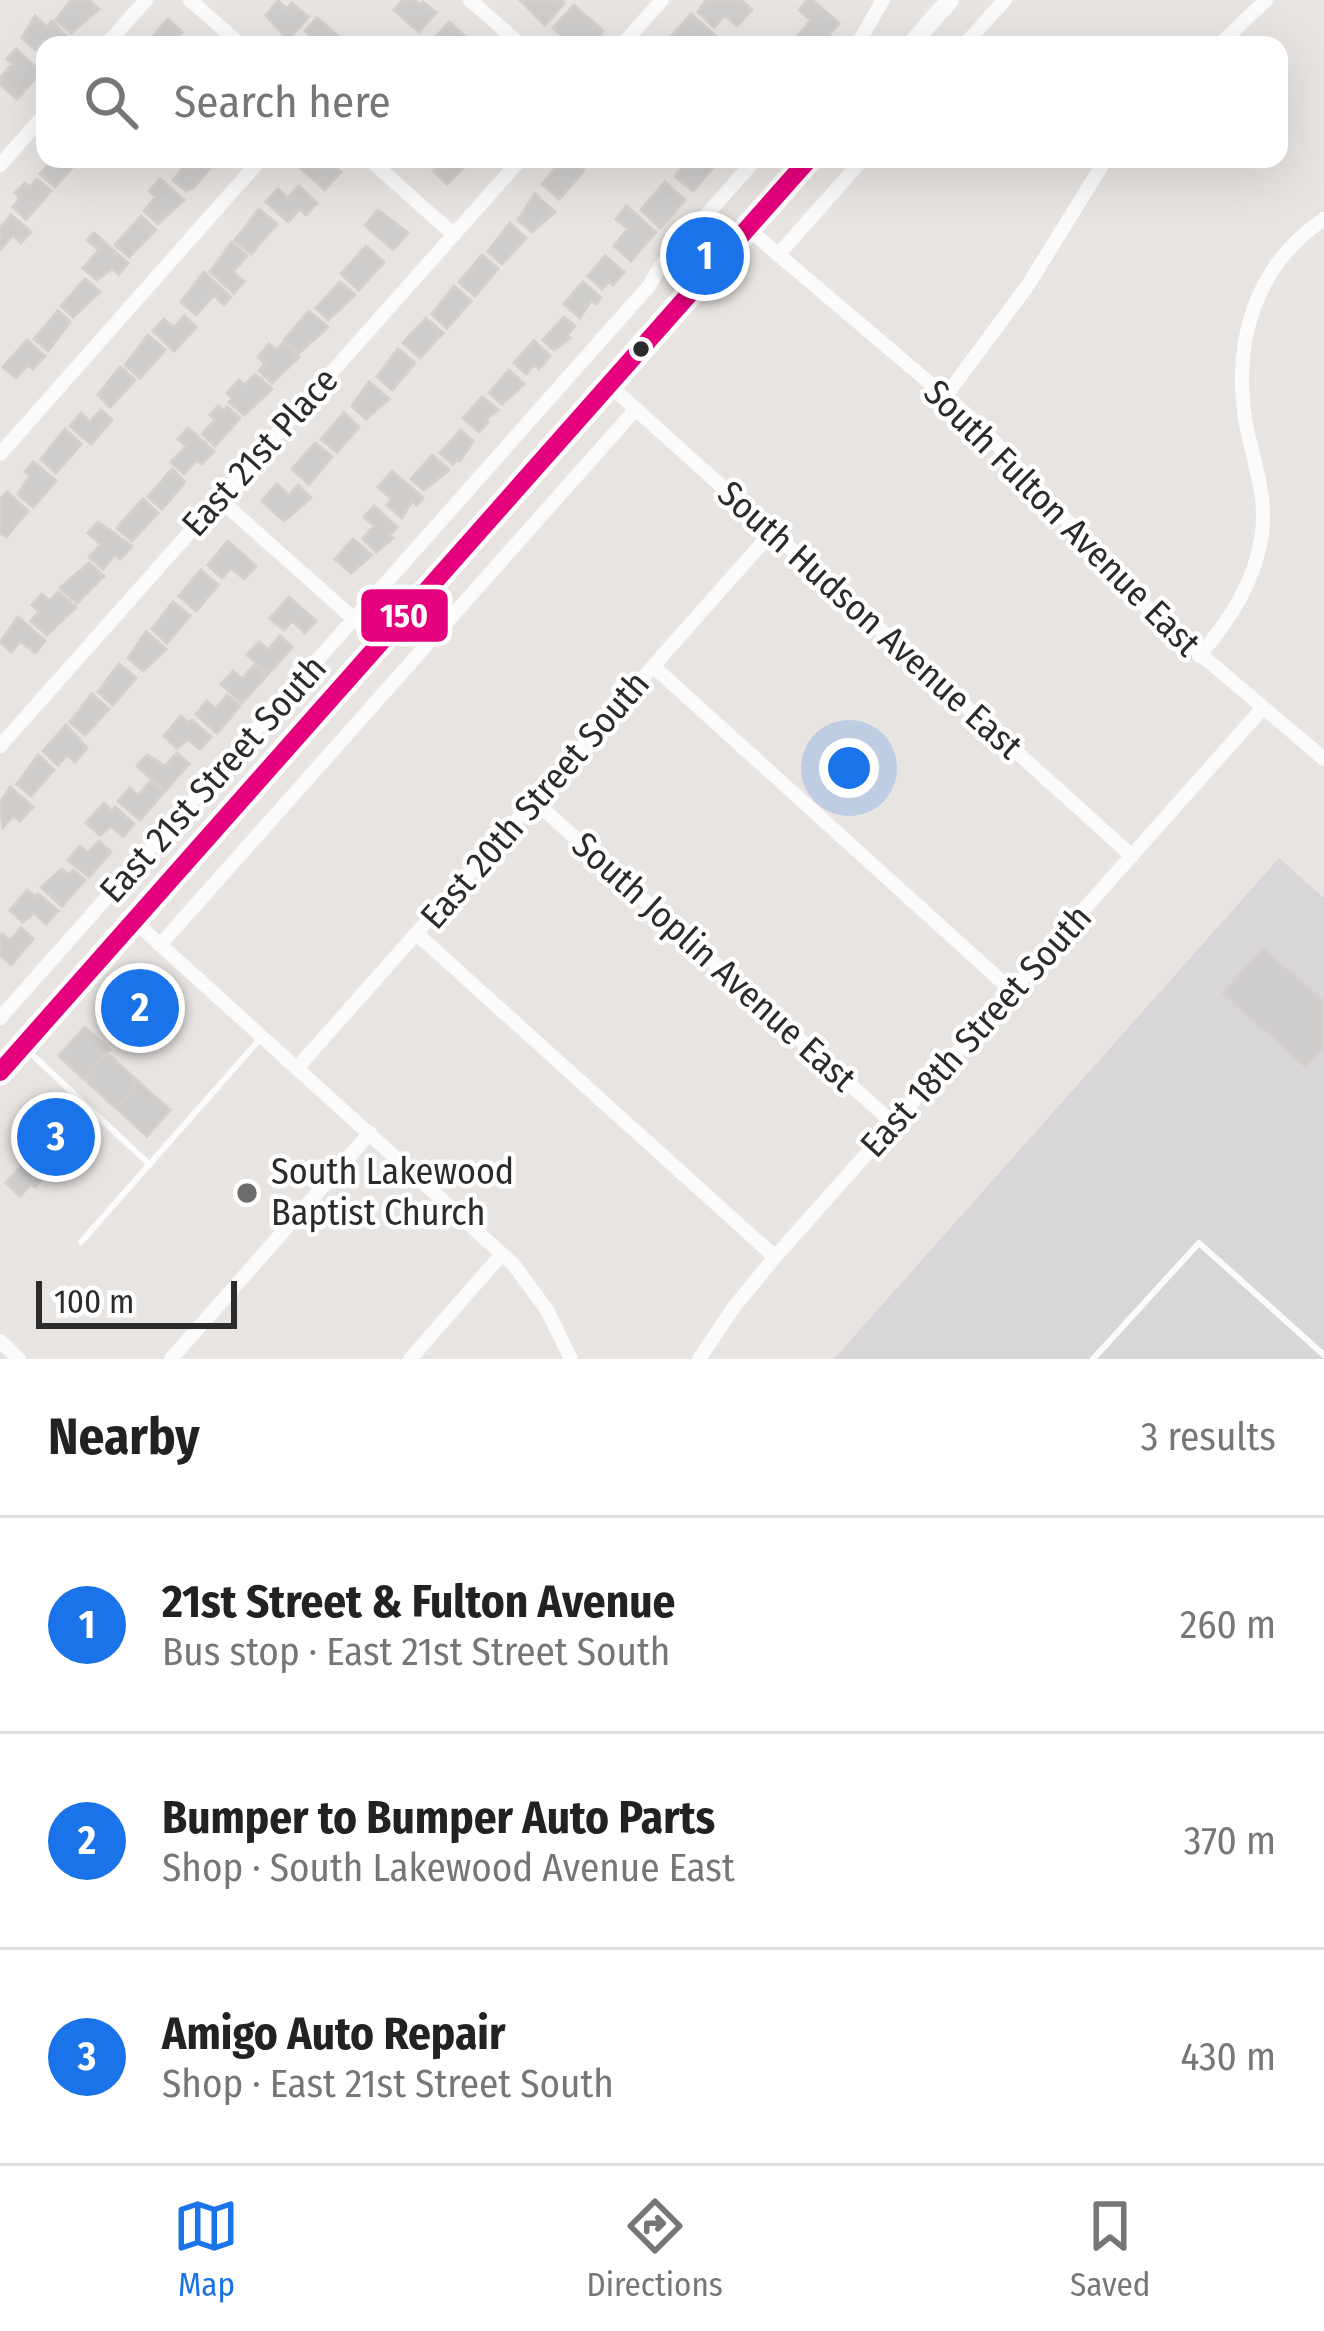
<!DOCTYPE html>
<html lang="en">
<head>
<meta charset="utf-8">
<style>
  body { margin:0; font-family:"Fira Sans Condensed",sans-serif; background:#f6f6f6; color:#222 }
  .scale { position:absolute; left:36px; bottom:30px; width:201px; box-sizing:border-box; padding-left:12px; border:6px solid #2b2b2b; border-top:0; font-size:33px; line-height:42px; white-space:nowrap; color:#2b2b2b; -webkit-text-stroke:9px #fff; paint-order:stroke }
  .you { position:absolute; left:849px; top:768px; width:42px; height:42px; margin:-30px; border:9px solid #fff; border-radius:50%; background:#1a73e8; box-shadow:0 0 0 18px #1a73e833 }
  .badge { display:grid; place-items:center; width:78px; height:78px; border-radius:50%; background:#1a73e8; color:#fff; font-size:39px; font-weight:700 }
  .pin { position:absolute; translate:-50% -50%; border:6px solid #fff; box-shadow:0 3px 12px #0006 }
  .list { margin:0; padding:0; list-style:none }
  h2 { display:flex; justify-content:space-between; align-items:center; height:156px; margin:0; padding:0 48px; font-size:51px }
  h2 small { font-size:39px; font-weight:400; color:#767676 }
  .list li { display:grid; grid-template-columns:78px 1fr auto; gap:36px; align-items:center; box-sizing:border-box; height:216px; padding:0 48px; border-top:3px solid #e0e0e0 }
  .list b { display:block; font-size:45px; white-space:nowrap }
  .list p { margin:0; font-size:39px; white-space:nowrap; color:#767676 }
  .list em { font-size:39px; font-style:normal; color:#767676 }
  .icon { flex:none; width:66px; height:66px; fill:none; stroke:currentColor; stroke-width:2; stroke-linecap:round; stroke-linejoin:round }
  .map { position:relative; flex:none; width:1324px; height:1359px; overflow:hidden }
  .search { position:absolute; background:#fff; box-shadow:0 12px 48px #0002; left:36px; right:36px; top:36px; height:132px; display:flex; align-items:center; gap:30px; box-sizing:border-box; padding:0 42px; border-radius:24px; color:#767676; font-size:45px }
  .sheet { height:804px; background:#fff }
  nav { display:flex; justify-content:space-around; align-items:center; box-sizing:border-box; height:168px; border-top:3px solid #e0e0e0; background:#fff; font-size:33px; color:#767676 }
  nav a { display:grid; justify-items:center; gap:6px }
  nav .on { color:#1a73e8 }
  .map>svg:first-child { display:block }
</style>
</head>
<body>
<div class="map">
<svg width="1324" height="1359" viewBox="0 0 1324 1359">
  <rect width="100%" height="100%" fill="#e8e4e2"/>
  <path fill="#d8d6d9" d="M 1279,858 L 1324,898 L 1324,1359 L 834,1359 Z"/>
  <path fill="#cfcdcb" stroke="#d3d0ce" stroke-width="3" d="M 71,0 L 89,0 L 99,9 L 71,33 L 56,20 Z
    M 403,0 L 414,0 L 421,5 L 423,2 L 436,13 L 419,32 L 394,10 Z
    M 520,0 L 561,0 L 564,3 L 545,25 Z
    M 741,0 L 752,10 L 737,26 L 725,15 L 714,27 L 698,12 L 706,0 Z
    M 807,0 L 812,0 L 839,23 L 821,45 L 806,45 L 797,37 L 811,20 L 799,10 Z
    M 278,1 L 287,9 L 292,3 L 308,17 L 288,40 L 266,15 Z
    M 574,5 L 603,31 L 592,45 L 572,45 L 553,28 Z
    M 691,14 L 721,41 L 718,45 L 671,45 L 667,41 Z
    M 35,16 L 47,27 L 52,21 L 70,40 L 66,45 L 43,42 L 35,50 L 22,38 Z
    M 317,18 L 338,36 L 330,45 L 310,45 L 315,40 L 305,31 Z
    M 168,19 L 182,32 L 175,40 L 181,45 L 156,45 L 150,40 Z
    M 449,22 L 475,45 L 438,45 L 433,40 Z
    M 16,49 L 41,72 L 17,99 L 0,84 L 0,78 L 12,64 L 7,59 Z
    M 54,159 L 79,160 L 55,187 L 40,174 Z
    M 204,159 L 212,166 L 193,188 L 186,191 L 173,180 L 185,166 L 179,159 Z
    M 303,159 L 324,159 L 341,172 L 325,190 L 297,165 Z
    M 444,159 L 473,159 L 447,184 L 433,171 Z
    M 564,159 L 572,159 L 584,170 L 559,199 L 542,184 Z
    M 690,159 L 718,162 L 693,191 L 675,176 Z
    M 37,179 L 51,191 L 26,219 L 13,207 L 20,198 L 15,193 L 25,183 L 30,187 Z
    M 160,179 L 184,200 L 158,224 L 144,211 L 156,197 L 149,191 Z
    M 665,182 L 685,200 L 660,228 L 641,210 Z
    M 299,186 L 317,203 L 306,215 L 300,209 L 288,222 L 266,202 L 278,189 L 288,198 Z
    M 535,194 L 555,212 L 532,232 L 518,220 Z
    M 626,206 L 656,232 L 631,261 L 614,246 L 628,229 L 616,219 Z
    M 259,209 L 277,224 L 251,254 L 235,240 Z
    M 378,210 L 408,233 L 393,250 L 365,225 Z
    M 11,215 L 31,232 L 21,243 L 13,235 L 0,250 L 0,228 Z
    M 141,216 L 156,230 L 129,257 L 115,245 Z
    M 510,223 L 526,238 L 502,264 L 488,251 Z
    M 94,233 L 128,263 L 119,274 L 112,268 L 97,280 L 83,268 L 99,250 L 87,240 Z
    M 232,242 L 247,256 L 233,272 L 244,281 L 234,293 L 210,272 Z
    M 366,246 L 384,262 L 359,290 L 341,274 Z
    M 482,255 L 498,269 L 475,296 L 459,282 Z
    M 605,256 L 624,272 L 613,285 L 609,281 L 602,289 L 588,276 Z
    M 204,272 L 231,297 L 224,305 L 214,295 L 196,315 L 181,302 Z
    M 85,279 L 100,292 L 73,317 L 61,306 Z
    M 340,282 L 355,295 L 328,320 L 316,308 Z
    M 583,282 L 601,298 L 596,304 L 591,300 L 580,318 L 564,304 Z
    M 454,286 L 471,301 L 447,328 L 432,314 Z
    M 58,311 L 70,322 L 48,351 L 34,339 Z
    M 309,311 L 328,327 L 299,353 L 284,340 Z
    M 184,316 L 196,327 L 174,351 L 153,331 L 164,319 L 174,328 Z
    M 564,317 L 575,326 L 567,335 L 570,338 L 554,350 L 543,340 Z
    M 426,318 L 443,333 L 420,358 L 403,343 Z
    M 148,335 L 165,350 L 140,378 L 125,365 Z
    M 27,340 L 45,356 L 33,369 L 28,365 L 16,378 L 3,367 Z
    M 534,341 L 550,356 L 539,369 L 534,364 L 526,374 L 514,363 Z
    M 283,343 L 299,357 L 272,383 L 259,371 L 265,363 L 258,357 L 269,344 L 276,350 Z
    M 398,349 L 415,363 L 392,390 L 377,377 Z
    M 120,367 L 135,380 L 110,407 L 98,395 Z
    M 509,370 L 524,384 L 502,404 L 489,393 Z
    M 255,374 L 272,389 L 244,415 L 229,402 L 233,398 L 227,393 L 239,380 L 245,385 Z
    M 369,382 L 389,399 L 366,419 L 352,406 Z
    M 482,397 L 498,410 L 485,420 L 488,422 L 479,432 L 463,418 Z
    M 218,406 L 224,411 L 227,407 L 240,418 L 215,446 L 202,434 L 215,420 L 210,415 Z
    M 101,410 L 112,420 L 91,444 L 70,426 L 81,413 L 90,422 Z
    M 344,413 L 359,427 L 337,452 L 321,439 Z
    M 188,428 L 214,451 L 202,464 L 197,460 L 184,474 L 171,462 L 186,446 L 178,439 Z
    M 65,429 L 81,444 L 56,473 L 41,459 Z
    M 461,430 L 473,441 L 460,461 L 457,459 L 453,464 L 440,453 Z
    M 315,443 L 332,457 L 309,484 L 292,469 Z
    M 432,455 L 449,470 L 424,490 L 411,479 Z
    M 33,462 L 56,481 L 33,507 L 18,494 L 30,476 L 25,472 Z
    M 172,469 L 185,482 L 162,509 L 148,497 Z
    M 392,471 L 423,498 L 417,505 L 412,501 L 402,518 L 387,505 L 392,499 L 378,487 Z
    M 277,484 L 289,495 L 298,485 L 311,498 L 284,521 L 262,501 Z
    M 7,492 L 28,511 L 6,537 L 0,532 L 0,499 Z
    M 143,499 L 158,513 L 132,541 L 117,528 Z
    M 374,506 L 397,527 L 389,536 L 393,538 L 376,552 L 363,539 L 374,526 L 364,517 Z
    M 98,522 L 132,546 L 120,559 L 115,554 L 103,569 L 89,557 L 101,544 L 88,533 Z
    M 353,539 L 372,555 L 351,573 L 335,559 Z
    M 228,541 L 256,566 L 244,579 L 231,568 L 222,578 L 208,565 Z
    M 89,563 L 104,576 L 77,603 L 60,588 Z
    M 201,570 L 218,585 L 196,611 L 179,596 Z
    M 58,592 L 76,607 L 47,635 L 31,621 L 39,612 L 32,605 L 42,594 L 50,601 Z
    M 289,597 L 316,621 L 305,633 L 292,621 L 284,630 L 270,618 Z
    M 173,602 L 190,616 L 167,643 L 152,629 Z
    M 18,617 L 45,641 L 35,653 L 21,641 L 11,652 L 0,642 Z
    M 146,632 L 166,649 L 143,671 L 128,658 Z
    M 280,636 L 292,647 L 268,674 L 247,655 L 259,642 L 268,650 Z
    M 119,664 L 136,678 L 113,705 L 98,692 Z
    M 254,665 L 266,676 L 242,703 L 221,684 L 233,671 L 242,679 Z
    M 92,694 L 109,709 L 85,735 L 70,722 Z
    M 227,695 L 240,706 L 217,733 L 196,714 L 207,701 L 216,709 Z
    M 181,716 L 189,723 L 192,720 L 211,737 L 200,749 L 188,739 L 177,748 L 164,736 Z
    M 66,725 L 87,748 L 75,762 L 67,755 L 58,765 L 43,751 Z
    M 177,753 L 189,764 L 165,791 L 137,766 L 147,755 L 165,766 Z
    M 38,755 L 54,770 L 31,796 L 17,784 Z
    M 150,782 L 163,793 L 140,820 L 118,801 L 130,788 L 138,796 Z
    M 10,787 L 33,807 L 20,821 L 13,816 L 3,827 L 0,803 Z
    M 104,803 L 112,811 L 115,807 L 134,824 L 123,837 L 111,826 L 100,835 L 86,823 Z
    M 99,841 L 111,852 L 89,877 L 68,860 L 80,846 L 88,853 Z
    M 62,869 L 69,875 L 73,870 L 85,880 L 62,906 L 41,887 Z
    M 27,890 L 35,897 L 38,894 L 58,911 L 46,924 L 34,913 L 23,922 L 10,910 Z
    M 21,928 L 33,939 L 11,965 L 0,955 L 0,936 L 2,934 L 10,941 Z
    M 1263,948 L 1324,1002 L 1324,1046 L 1306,1067 L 1223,993 Z
    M 129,986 L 164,1018 L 141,1043 L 126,1030 L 139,1017 L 118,998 Z
    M 85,1027 L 110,1050 L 84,1079 L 59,1056 Z
    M 107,1053 L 139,1082 L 116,1108 L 84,1079 Z
    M 139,1082 L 170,1110 L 147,1136 L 116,1108 Z
    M 60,1119 L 74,1132 L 52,1155 L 39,1142 Z
    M 38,1148 L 56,1164 L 35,1187 L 31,1184 L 20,1196 L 6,1183 Z"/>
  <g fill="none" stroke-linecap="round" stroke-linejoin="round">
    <path stroke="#fcfbfb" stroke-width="6" d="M 26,1049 L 150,1165
      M 81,1242 L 260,1039
      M 1093,1359 L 1199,1243 L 1324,1355"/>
    <path stroke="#fcfbfb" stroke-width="14" d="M 190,0 L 241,45
      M 470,0 L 521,45
      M 106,45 L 146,0
      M 622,45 L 662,0
      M 857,45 L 883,0
      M 964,45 L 1005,0
      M 1219,45 L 1266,0
      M 369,159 L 454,235
      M 0,165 L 45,114
      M 747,228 L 978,424 L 1152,613 L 1324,759
      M 778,255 L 863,159
      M 609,385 L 1132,856
      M 945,397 L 1028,285 L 1106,159
      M 0,454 L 261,159
      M 219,499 L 381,643
      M 1199,656 C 1229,621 1256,581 1262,533 C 1267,494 1253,461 1246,424 C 1232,344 1254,266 1324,219
      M 653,666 L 1011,990
      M 0,746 L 521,159
      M 534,801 L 894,1124
      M 134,921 L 513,1264 L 547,1310 L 571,1359
      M 417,934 L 775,1257
      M 160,945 L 636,409
      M 0,1018 L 649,286 L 660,267 L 756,159
      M 297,1068 L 772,532
      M 0,1341 L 19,1359
      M 171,1359 L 370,1133
      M 410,1359 L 502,1254
      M 699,1359 L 734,1307 L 775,1257 L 1262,709"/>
    <path stroke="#fcfbfb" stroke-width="18" d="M 910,45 L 950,0
      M 0,1072 L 809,159"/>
    <defs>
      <path id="bus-1" d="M 0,1072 L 809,159"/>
    </defs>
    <use href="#bus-1" stroke="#fff" stroke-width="27"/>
    <use href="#bus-1" stroke="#e5007d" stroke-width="18"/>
  </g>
  <circle fill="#2b2b2b" stroke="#fff" stroke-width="4.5" cx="641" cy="349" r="10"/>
  <circle fill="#6d6c6b" stroke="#fff" stroke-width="4.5" cx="247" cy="1193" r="12"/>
  <g text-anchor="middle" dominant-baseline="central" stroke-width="9" stroke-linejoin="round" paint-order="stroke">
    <g font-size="36" fill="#2b2b2b" stroke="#fff">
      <text transform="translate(260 452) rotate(-48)">East 21st Place</text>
      <text transform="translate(1062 518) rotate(45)">South Fulton Avenue East</text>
      <text transform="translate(870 620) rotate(42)">South Hudson Avenue East</text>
      <text transform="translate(213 779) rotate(-48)">East 21st Street South</text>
      <text transform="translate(535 800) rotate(-49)">East 20th Street South</text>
      <text transform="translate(714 962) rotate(42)">South Joplin Avenue East</text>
      <text transform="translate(976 1031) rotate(-48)">East 18th Street South</text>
    </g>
    <g font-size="36" fill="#2b2b2b" stroke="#fff" text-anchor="start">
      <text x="271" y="1172">South Lakewood<tspan x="271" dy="41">Baptist Church</tspan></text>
    </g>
  </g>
  <rect stroke="#fff" stroke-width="4.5" x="359" y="587" width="91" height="57" rx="12" fill="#e5007d"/>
  <g font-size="33" text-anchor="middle" font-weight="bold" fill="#fff">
    <text x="404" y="627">150</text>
  </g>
</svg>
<div class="scale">100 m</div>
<div class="you"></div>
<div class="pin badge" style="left:705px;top:256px">1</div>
<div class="pin badge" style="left:140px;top:1008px">2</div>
<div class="pin badge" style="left:56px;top:1137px">3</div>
<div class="search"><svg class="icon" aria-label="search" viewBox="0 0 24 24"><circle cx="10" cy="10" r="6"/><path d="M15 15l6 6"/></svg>Search here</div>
</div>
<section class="sheet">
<h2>Nearby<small>3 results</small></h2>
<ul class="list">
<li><span class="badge">1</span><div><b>21st Street &amp; Fulton Avenue</b><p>Bus stop · East 21st Street South</p></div><em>260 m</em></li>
<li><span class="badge">2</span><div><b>Bumper to Bumper Auto Parts</b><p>Shop · South Lakewood Avenue East</p></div><em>370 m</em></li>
<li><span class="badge">3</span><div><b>Amigo Auto Repair</b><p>Shop · East 21st Street South</p></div><em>430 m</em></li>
</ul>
</section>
<nav>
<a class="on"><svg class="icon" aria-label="map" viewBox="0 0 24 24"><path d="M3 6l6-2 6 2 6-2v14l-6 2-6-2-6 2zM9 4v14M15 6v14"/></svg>Map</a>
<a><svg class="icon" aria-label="directions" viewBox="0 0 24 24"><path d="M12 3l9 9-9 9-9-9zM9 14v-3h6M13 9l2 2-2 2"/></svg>Directions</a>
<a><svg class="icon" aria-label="saved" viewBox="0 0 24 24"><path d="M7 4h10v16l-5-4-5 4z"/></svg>Saved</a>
</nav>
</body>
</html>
